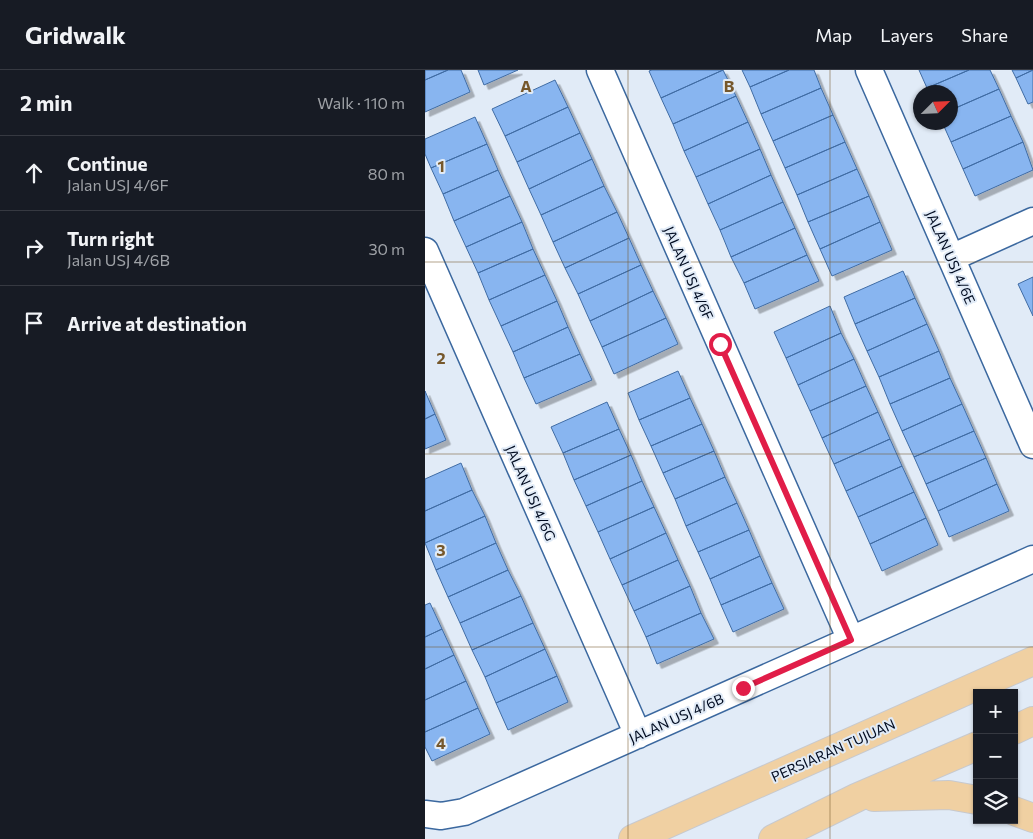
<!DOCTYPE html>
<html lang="en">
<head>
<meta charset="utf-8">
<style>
  body { margin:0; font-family:Commissioner,sans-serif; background:#20242c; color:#f1f3f6 }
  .controls { position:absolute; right:15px; bottom:15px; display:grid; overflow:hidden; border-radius:0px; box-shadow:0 1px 4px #0004 }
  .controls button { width:45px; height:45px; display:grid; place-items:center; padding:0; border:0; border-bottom:1px solid #363941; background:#171b24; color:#f1f3f6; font:25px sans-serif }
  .compass { position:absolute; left:488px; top:15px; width:45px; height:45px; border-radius:50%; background:#171b24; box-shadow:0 1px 4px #0004; rotate:66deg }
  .stop { position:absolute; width:15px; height:15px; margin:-11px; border:4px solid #e11d48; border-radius:50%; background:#fff }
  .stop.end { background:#e11d48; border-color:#fff; box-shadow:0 1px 5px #0008 }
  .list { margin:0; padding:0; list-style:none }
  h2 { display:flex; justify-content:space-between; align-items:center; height:65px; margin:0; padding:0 20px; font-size:21px }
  h2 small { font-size:16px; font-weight:400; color:#9ea1a6 }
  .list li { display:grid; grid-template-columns:32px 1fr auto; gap:15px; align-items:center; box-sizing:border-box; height:75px; padding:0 20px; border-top:1px solid #363941 }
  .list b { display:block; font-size:19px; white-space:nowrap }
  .list p { margin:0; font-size:16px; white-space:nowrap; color:#9ea1a6 }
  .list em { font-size:16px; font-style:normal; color:#9ea1a6 }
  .icon { flex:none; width:28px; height:28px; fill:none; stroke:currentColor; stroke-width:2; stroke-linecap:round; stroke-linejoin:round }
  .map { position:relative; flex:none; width:608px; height:769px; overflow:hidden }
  header { display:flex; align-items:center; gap:30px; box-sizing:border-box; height:70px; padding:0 25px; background:#171b24; border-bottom:1px solid #363941 }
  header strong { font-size:24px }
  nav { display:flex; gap:28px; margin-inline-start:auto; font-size:18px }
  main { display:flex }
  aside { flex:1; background:#171b24 }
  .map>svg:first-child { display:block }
</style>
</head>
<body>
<header>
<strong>Gridwalk</strong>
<nav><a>Map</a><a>Layers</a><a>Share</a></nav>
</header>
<main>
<aside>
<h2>2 min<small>Walk · 110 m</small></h2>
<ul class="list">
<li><svg class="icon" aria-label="ahead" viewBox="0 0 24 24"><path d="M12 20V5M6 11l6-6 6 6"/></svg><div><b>Continue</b><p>Jalan USJ 4/6F</p></div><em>80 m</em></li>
<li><svg class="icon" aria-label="right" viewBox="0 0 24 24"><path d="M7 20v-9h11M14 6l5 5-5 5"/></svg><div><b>Turn right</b><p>Jalan USJ 4/6B</p></div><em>30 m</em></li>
<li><svg class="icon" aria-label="arrive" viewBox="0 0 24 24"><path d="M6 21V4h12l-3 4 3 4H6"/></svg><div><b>Arrive at destination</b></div></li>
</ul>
</aside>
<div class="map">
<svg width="608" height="769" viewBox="0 0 608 769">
  <defs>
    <filter id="shadow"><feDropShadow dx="4.5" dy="4.5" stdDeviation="0" flood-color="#0004"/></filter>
  </defs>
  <rect width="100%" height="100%" fill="#e1ebf7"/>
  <path fill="#88b5f0" stroke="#406ca4" filter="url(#shadow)" d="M 0,0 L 23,0 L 0,10 Z
    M 23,0 L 36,0 L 45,22 L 0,42 L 0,10 Z
    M 53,0 L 93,0 L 59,15 Z
    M 227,0 L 298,0 L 236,28 L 224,1 Z
    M 298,0 L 311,26 L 248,54 L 236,28 Z
    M 317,0 L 364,0 L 325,17 Z
    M 364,0 L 389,0 L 396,18 L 336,44 L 325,17 Z
    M 494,0 L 544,0 L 502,18 Z
    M 544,0 L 565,0 L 574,19 L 526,40 L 526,22 L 504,22 L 502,18 Z
    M 587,0 L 608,0 L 591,8 Z
    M 608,0 L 608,32 L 603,34 L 591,8 Z
    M 130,10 L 143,37 L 80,66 L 67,39 Z
    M 396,18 L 408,45 L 348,71 L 336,44 Z
    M 574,19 L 586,46 L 526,72 L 517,52 L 526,52 L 526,40 Z
    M 311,26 L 323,52 L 259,81 L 248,54 Z
    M 143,37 L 155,63 L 92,92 L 80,66 Z
    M 408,45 L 420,72 L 360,98 L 348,71 Z
    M 586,46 L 598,72 L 538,99 L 526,72 Z
    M 50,47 L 62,74 L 6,98 L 0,84 L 0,69 Z
    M 323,52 L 335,79 L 271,107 L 259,81 Z
    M 155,63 L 167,89 L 104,119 L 92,92 Z
    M 420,72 L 432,99 L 372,125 L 360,98 Z
    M 598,72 L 608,100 L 550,126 L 538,99 Z
    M 62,74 L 73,100 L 18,124 L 6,98 Z
    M 335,79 L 346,105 L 283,134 L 271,107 Z
    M 167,89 L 179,116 L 116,145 L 104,119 Z
    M 432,99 L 444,126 L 383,152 L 372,125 Z
    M 73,100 L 85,126 L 29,151 L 18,124 Z
    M 346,105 L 358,132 L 295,160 L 283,134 Z
    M 179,116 L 192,142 L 128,172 L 116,145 Z
    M 85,126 L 97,152 L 41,177 L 29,151 Z
    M 444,126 L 455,152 L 395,179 L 383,152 Z
    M 358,132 L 370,158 L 306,187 L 295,160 Z
    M 192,142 L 204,168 L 140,198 L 128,172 Z
    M 97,152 L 108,179 L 53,203 L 41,177 Z
    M 455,152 L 467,180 L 407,206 L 395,179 Z
    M 370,158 L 382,185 L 319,213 L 306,187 Z
    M 204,168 L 216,195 L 153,224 L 140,198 Z
    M 108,179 L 120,205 L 64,230 L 53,203 Z
    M 382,185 L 394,211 L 330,239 L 319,213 Z
    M 216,195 L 228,221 L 165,251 L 153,224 Z
    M 478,201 L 490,228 L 430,254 L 419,227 Z
    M 120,205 L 132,231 L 76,256 L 64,230 Z
    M 608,207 L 608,246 L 593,214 Z
    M 228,221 L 241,248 L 177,277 L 165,251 Z
    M 490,228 L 502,254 L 442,281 L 430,254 Z
    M 132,231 L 143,257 L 88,282 L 76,256 Z
    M 405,236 L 416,263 L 361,288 L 349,262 Z
    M 241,248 L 253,274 L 189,304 L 177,277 Z
    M 502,254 L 514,281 L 454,307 L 442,281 Z
    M 143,257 L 155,284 L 99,308 L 88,282 Z
    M 416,263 L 429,289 L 373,315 L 361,288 Z
    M 514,281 L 525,308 L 465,334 L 454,307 Z
    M 155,284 L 167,310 L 111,334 L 99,308 Z
    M 429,289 L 441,316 L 385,341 L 373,315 Z
    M 253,301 L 265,328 L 214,350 L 203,323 Z
    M 525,308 L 537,334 L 477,361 L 465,334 Z
    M 441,316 L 453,342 L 397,368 L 385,341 Z
    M 0,321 L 10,344 L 0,349 Z
    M 265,328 L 277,354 L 226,376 L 214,350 Z
    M 182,332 L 194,359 L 138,383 L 126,357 Z
    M 537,334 L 549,361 L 489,387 L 477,361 Z
    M 453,342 L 465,369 L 409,394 L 397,368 Z
    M 10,344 L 21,370 L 0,379 L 0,349 Z
    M 277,354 L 289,381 L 238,403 L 226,376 Z
    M 194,359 L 206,385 L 149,410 L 138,383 Z
    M 549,361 L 561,388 L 501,414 L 489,387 Z
    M 465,369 L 477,396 L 421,421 L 409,394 Z
    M 289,381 L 300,407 L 250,429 L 238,403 Z
    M 206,385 L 217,411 L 161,436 L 149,410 Z
    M 561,388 L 572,414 L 513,441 L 501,414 Z
    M 36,393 L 47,420 L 0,441 L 0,409 Z
    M 477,396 L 489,422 L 433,447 L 421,421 Z
    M 300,407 L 312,433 L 261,456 L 250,429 Z
    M 217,411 L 229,437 L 173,462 L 161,436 Z
    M 572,414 L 584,441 L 524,467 L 513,441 Z
    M 47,420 L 60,446 L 0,473 L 0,441 Z
    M 489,422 L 501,448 L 445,474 L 433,447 Z
    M 312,433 L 324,460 L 273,482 L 261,456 Z
    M 229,437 L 241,463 L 185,489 L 173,462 Z
    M 60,446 L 71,473 L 11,500 L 0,473 Z
    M 501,448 L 513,475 L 457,501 L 445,474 Z
    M 324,460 L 335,486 L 285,509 L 273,482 Z
    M 241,463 L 253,490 L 197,515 L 185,489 Z
    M 71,473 L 83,500 L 23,527 L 11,500 Z
    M 335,486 L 347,513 L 296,535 L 285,509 Z
    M 253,490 L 265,516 L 209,541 L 197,515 Z
    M 83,500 L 96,526 L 35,553 L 23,527 Z
    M 347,513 L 359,539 L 308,562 L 296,535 Z
    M 265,516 L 276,543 L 221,567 L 209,541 Z
    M 96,526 L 108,553 L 47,580 L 35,553 Z
    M 5,533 L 17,559 L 0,567 L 0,535 Z
    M 276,543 L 289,569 L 232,594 L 221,567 Z
    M 108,553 L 120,579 L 60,607 L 47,580 Z
    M 17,559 L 29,585 L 0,599 L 0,567 Z
    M 120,579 L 132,606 L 71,633 L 60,607 Z
    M 29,585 L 41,611 L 0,630 L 0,599 Z
    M 132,606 L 143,632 L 83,660 L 71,633 Z
    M 41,611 L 53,638 L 0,662 L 0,630 Z
    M 53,638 L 65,664 L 7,691 L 0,677 L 0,662 Z"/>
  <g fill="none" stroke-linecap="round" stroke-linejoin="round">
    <defs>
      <path id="minor" d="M 175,0 L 426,570
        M 444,0 L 608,375
        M 0,181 L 213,665
        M 526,188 L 608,151
        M 0,744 L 16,746 L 39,742 L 608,489"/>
      <path id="major" d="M 589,660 L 608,651
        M 449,727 L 524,725 L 552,730
        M 589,741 L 608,748
        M 208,769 L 608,591
        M 348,769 L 433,727 L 552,676"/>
    </defs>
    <use href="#minor" stroke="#3b689f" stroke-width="29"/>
    <use href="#major" stroke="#c7c9ce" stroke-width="30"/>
    <use href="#minor" stroke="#fff" stroke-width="26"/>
    <use href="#major" stroke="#f0d0a2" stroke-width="28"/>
  </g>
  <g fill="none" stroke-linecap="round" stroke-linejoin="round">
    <path stroke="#e11d48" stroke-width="6" d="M 295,274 L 426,570 L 318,618"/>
  </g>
  <path fill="none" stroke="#76582c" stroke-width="1" stroke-opacity="0.55" d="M 203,0 L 203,769M 405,0 L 405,769M 0,192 L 608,192M 0,384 L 608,384M 0,577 L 608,577"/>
  <g text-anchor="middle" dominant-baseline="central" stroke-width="4" stroke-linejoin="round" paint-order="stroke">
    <g font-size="14" fill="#000b20" stroke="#e1ebf7">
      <text transform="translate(526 187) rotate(66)">JALAN USJ 4/6E</text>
      <text transform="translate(264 203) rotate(66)">JALAN USJ 4/6F</text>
      <text transform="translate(106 423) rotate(66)">JALAN USJ 4/6G</text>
      <text transform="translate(251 648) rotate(-24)">JALAN USJ 4/6B</text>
      <text transform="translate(408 680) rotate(-24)">PERSIARAN TUJUAN</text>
    </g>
  </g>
  <g font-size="16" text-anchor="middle" font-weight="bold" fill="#76582c" stroke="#e1ebf7" stroke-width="4" stroke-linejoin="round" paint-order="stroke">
    <text x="101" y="22">A</text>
    <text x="304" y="22">B</text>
    <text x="16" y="102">1</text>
    <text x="16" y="294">2</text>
    <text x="16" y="486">3</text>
    <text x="16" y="679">4</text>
  </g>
</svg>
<div class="controls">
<button>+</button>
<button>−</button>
<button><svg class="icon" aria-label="layers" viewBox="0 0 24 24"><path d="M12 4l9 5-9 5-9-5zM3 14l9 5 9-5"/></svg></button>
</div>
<svg class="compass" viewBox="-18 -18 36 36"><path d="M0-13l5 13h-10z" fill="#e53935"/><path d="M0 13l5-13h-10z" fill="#9ea1a6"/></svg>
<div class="stop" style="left:295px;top:274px"></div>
<div class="stop end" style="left:318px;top:618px"></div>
</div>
</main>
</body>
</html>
